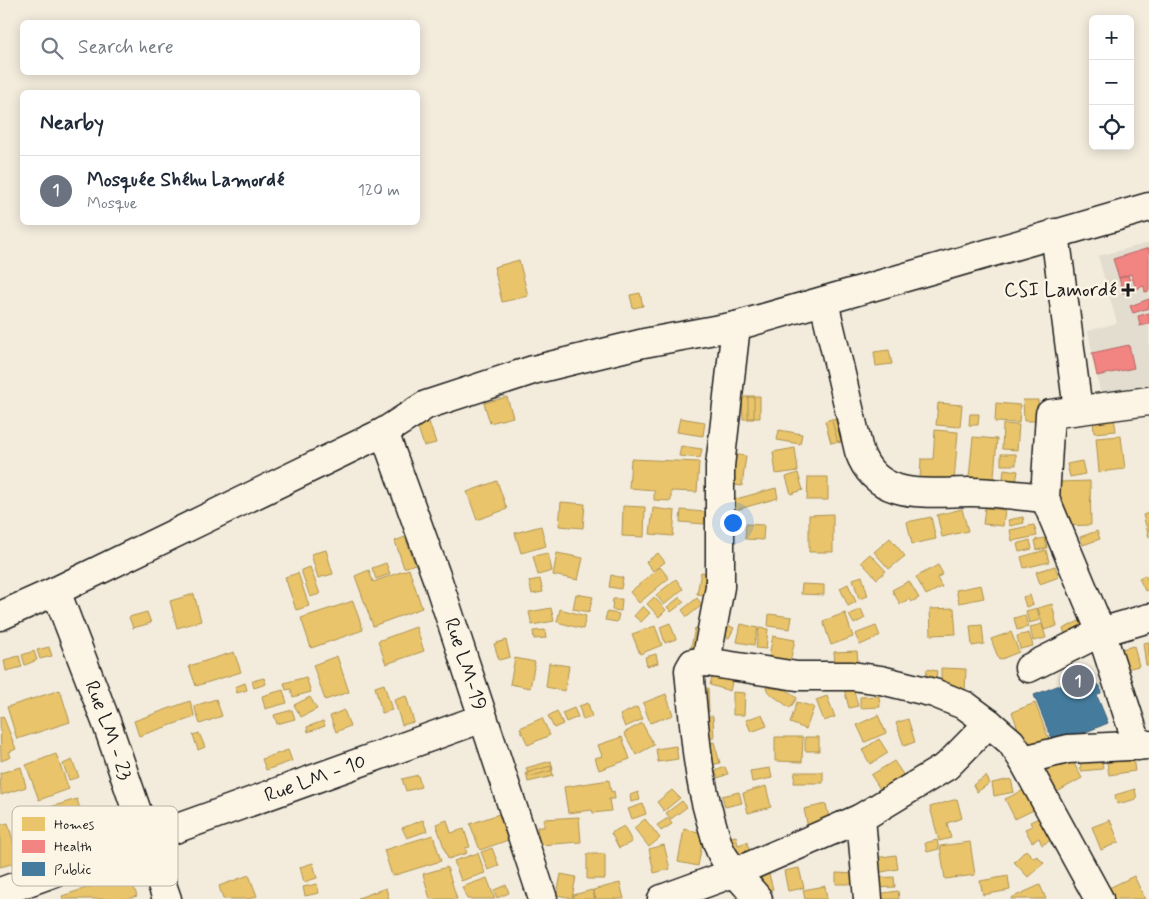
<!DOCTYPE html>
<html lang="en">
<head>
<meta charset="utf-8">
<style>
  body { margin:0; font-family:Mynerve,sans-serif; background:#f2f2f3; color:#1f2937 }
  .controls { position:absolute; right:15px; top:15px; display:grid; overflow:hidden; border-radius:8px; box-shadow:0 2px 12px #0003 }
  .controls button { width:45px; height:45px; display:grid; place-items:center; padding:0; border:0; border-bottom:1px solid #e0e1e3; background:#fff; color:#1f2937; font:25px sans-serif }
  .you { position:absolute; left:732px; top:522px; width:18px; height:18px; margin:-12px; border:4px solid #fff; border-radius:50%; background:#1a73e8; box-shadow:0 0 0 8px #1a73e833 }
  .badge { display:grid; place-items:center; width:32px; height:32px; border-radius:50%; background:#0b8043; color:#fff; font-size:16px; font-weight:700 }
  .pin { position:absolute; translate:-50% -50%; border:2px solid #fff; box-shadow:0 1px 5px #0006 }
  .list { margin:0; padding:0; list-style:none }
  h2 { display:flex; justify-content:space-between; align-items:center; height:65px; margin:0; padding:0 20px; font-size:21px }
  h2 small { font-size:16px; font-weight:400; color:#747a83 }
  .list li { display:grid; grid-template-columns:32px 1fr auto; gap:15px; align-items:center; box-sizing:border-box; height:70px; padding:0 20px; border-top:1px solid #e0e1e3 }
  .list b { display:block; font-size:19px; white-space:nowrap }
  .list p { margin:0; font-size:16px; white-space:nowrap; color:#747a83 }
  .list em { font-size:16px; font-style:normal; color:#747a83 }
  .icon { flex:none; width:28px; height:28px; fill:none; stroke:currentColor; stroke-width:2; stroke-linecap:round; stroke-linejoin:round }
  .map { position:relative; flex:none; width:1149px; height:899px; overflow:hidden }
  .search { position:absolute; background:#fff; box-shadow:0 2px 12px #0003; left:20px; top:20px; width:400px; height:55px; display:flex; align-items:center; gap:12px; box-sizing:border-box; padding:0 18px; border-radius:8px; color:#747a83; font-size:19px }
  .panel { position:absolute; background:#fff; box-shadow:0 2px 12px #0003; left:20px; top:90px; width:400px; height:135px; border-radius:8px }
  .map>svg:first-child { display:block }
</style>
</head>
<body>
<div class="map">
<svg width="1149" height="899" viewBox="0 0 1149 899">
  <rect width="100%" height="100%" fill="#f3ecdd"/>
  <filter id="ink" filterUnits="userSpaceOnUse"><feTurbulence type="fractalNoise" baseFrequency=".02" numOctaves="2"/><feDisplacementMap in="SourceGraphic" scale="10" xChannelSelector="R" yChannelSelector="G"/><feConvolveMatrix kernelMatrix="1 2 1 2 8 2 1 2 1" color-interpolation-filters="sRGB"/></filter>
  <g filter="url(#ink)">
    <path fill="#e3ddcf" d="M 1149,243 L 1149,392 L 1102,401 L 1088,331 L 1117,323 L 1098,256 Z"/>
    <path fill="#e9c46a" stroke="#ac9253" d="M 519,260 L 528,296 L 502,302 L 494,267 Z
      M 640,293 L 643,306 L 633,308 L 630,295 Z
      M 889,350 L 892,364 L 876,366 L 874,352 Z
      M 748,396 L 760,396 L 760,418 L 748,418 Z
      M 507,397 L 513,417 L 490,423 L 484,403 Z
      M 742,397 L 754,397 L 754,419 L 743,419 Z
      M 1023,400 L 1038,400 L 1039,421 L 1024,421 Z
      M 938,403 L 962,405 L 960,427 L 936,425 Z
      M 996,403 L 1020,405 L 1019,423 L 995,422 Z
      M 970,414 L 979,414 L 978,425 L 969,425 Z
      M 1114,417 L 1116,431 L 1094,433 L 1093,419 Z
      M 680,418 L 705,422 L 703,436 L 677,432 Z
      M 835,418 L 841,441 L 831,443 L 825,421 Z
      M 841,418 L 847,440 L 838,443 L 832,421 Z
      M 429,422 L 436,443 L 424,446 L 417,425 Z
      M 1003,424 L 1019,425 L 1017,450 L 1002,449 Z
      M 779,430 L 802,434 L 800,444 L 777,440 Z
      M 935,430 L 958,432 L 954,482 L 920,479 L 921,459 L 933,459 Z
      M 1121,436 L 1125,469 L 1099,472 L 1096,438 Z
      M 973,437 L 997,439 L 993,490 L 968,488 Z
      M 681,446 L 702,449 L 700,458 L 679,456 Z
      M 795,448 L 798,471 L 776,474 L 773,452 Z
      M 731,454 L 746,456 L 742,486 L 727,484 Z
      M 1001,454 L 1016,454 L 1016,465 L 1001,465 Z
      M 631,459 L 699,462 L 697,492 L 671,491 L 671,501 L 654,500 L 654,490 L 629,488 Z
      M 1082,461 L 1085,474 L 1070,477 L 1067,464 Z
      M 1004,469 L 1018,471 L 1015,489 L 1002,488 Z
      M 798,473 L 803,490 L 791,494 L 786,477 Z
      M 808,477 L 828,477 L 828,500 L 807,500 Z
      M 497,481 L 507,509 L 477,520 L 467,492 Z
      M 1090,481 L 1091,525 L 1059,526 L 1058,482 Z
      M 776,488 L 778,498 L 732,511 L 729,501 Z
      M 561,502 L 585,504 L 583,528 L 559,526 Z
      M 623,506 L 645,507 L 644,537 L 622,536 Z
      M 653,508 L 675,511 L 673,536 L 650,534 Z
      M 985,508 L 1005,510 L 1003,526 L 983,524 Z
      M 962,509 L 968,531 L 942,537 L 937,515 Z
      M 681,510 L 705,512 L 704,524 L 680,522 Z
      M 1149,513 L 1149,537 L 1143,515 Z
      M 833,514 L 833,552 L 809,552 L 809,515 Z
      M 931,517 L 936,539 L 912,544 L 907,522 Z
      M 1023,517 L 1024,523 L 1010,526 L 1008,520 Z
      M 746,524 L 764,525 L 763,540 L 745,539 Z
      M 1034,525 L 1037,536 L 1012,541 L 1010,530 Z
      M 541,526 L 546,546 L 521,553 L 515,533 Z
      M 1097,531 L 1100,539 L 1083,545 L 1080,537 Z
      M 405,537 L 415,564 L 404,568 L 395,541 Z
      M 890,538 L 905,556 L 889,569 L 874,552 Z
      M 1045,538 L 1047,548 L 1037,550 L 1035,540 Z
      M 1030,540 L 1032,549 L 1019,552 L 1017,544 Z
      M 326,550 L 333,574 L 318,578 L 311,554 Z
      M 1046,550 L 1049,562 L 1024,568 L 1021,557 Z
      M 548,553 L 552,571 L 538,575 L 533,556 Z
      M 557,553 L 583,558 L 578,580 L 553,575 Z
      M 658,553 L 665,562 L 653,571 L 646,562 Z
      M 870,554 L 886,571 L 877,579 L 861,562 Z
      M 386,563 L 390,574 L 376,579 L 372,568 Z
      M 938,565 L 943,574 L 937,578 L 942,587 L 926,595 L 916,577 Z
      M 1055,566 L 1059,577 L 1040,584 L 1036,572 Z
      M 310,567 L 320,594 L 310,597 L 301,570 Z
      M 660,567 L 669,578 L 639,603 L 630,592 Z
      M 409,569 L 422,608 L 373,626 L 355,576 L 369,570 L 373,582 Z
      M 701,572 L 713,574 L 710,596 L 697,594 Z
      M 298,573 L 309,606 L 296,610 L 285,577 Z
      M 611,575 L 623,578 L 621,589 L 609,587 Z
      M 1145,575 L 1149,582 L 1149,589 L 1145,591 L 1139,578 Z
      M 862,576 L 868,596 L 859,599 L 853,579 Z
      M 540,579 L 543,592 L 532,594 L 529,581 Z
      M 676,579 L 683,589 L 664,605 L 656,595 Z
      M 909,581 L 919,598 L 911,602 L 909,599 L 900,604 L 892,590 Z
      M 802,584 L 824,585 L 824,595 L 801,594 Z
      M 848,584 L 856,602 L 848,606 L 840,588 Z
      M 981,585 L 984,598 L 959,603 L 956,590 Z
      M 194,594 L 201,621 L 177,628 L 170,601 Z
      M 576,594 L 593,597 L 589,612 L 573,609 Z
      M 1030,595 L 1033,605 L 1026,607 L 1023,597 Z
      M 654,597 L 666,610 L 659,617 L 647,604 Z
      M 680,597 L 684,602 L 671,612 L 667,607 Z
      M 697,598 L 702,605 L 687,617 L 682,610 Z
      M 613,599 L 622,599 L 621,611 L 612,610 Z
      M 353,601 L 363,630 L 311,648 L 301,618 Z
      M 1052,604 L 1057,626 L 1044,630 L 1038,608 Z
      M 643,606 L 650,613 L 641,622 L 634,616 Z
      M 551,608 L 554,621 L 532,625 L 529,612 Z
      M 954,608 L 956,634 L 931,635 L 930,609 Z
      M 1037,608 L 1040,620 L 1029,623 L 1026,611 Z
      M 560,609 L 586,616 L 583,629 L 557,622 Z
      M 861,609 L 865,618 L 854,624 L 849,615 Z
      M 147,612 L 151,623 L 133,628 L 129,617 Z
      M 607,612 L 619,614 L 617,622 L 605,620 Z
      M 845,613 L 853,637 L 831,645 L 823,621 Z
      M 769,614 L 792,617 L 790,629 L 768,626 Z
      M 1025,615 L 1028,627 L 1017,630 L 1014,618 Z
      M 1081,620 L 1086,631 L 1068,641 L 1063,629 Z
      M 670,623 L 676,639 L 665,643 L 660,627 Z
      M 725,624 L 734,628 L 729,638 L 721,634 Z
      M 741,624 L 758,628 L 754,645 L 737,642 Z
      M 1042,624 L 1046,638 L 1033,641 L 1030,627 Z
      M 982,625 L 984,644 L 972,646 L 970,626 Z
      M 655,626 L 662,645 L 640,654 L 632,634 Z
      M 876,626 L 880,636 L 860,645 L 855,634 Z
      M 416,627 L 424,651 L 386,664 L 378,641 Z
      M 695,628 L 705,630 L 700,654 L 690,652 Z
      M 759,628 L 768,629 L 766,649 L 756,648 Z
      M 545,630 L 546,638 L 534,639 L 533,631 Z
      M 1011,632 L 1019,652 L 999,660 L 991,639 Z
      M 1029,633 L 1033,646 L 1020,649 L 1017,636 Z
      M 773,636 L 795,640 L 788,671 L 767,666 Z
      M 506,640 L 510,657 L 499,660 L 494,644 Z
      M 1149,642 L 1149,665 L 1146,665 L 1143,643 Z
      M 1134,646 L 1139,666 L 1122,670 L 1117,650 Z
      M 49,647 L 52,656 L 40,659 L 37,650 Z
      M 34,651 L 37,660 L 25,665 L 22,655 Z
      M 857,651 L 859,674 L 836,676 L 834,652 Z
      M 234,652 L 241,672 L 196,686 L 189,666 Z
      M 656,654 L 658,663 L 647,666 L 645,657 Z
      M 19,656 L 22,667 L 6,671 L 4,660 Z
      M 337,656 L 349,692 L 325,700 L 313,665 Z
      M 515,658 L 535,662 L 530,688 L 510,684 Z
      M 549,663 L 569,666 L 565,691 L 546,687 Z
      M 941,668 L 966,669 L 965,691 L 941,690 Z
      M 927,669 L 937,671 L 935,686 L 925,685 Z
      M 713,673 L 733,678 L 730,691 L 710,685 Z
      M 306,677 L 311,692 L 293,697 L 291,689 L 286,690 L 284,683 Z
      M 264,678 L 266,684 L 254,688 L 252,681 Z
      M 245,683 L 247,690 L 237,693 L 235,687 Z
      M 384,684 L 392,710 L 382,713 L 375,687 Z
      M 766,687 L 787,690 L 797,698 L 790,708 L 768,692 Z
      M 853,687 L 858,706 L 849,708 L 844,689 Z
      M 698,688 L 708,688 L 709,712 L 699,712 Z
      M 60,690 L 70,722 L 17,739 L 7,707 Z
      M 283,690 L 287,703 L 265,709 L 262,696 Z
      M 733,692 L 745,693 L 744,715 L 733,715 Z
      M 666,694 L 673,715 L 650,723 L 643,703 Z
      M 406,696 L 414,722 L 402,725 L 394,700 Z
      M 827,696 L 835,717 L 824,721 L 816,700 Z
      M 879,696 L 880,707 L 860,708 L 860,697 Z
      M 310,697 L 317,709 L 301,717 L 294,705 Z
      M 216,699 L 222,716 L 200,724 L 194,706 Z
      M 190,701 L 195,717 L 139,736 L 134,721 Z
      M 797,702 L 814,707 L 806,729 L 790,723 Z
      M 588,703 L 592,717 L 583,720 L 579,706 Z
      M 1035,703 L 1049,739 L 1025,748 L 1012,712 Z
      M 637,707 L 643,719 L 625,727 L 620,715 Z
      M 574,708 L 578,717 L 566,722 L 562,713 Z
      M 292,710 L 295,719 L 277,724 L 274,715 Z
      M 344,710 L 350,726 L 336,732 L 330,716 Z
      M 557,711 L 563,724 L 554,728 L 548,716 Z
      M 762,714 L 767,726 L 751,732 L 746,720 Z
      M 878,715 L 886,733 L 865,742 L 857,725 Z
      M 3,716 L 16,749 L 9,752 L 11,757 L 1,761 L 0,717 Z
      M 713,716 L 714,738 L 702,739 L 700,717 Z
      M 542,718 L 550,735 L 528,745 L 520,728 Z
      M 908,719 L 915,742 L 904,746 L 896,723 Z
      M 323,721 L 325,726 L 308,732 L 307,727 Z
      M 642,723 L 654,745 L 636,755 L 624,733 Z
      M 199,733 L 205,747 L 198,750 L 193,735 Z
      M 622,737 L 630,759 L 599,770 L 595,758 L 602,756 L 598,745 Z
      M 775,737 L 803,737 L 802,762 L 775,761 Z
      M 805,737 L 819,737 L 819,751 L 805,751 Z
      M 879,739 L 888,753 L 870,764 L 862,750 Z
      M 714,742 L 720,763 L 707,766 L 702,745 Z
      M 676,746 L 678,759 L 658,762 L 656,749 Z
      M 288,750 L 292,761 L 266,770 L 262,759 Z
      M 1132,751 L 1135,771 L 1109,775 L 1106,755 Z
      M 56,754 L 69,789 L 39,800 L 26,765 Z
      M 1102,758 L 1103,769 L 1081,771 L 1080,759 Z
      M 72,760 L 79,777 L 69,780 L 63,764 Z
      M 1072,760 L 1082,778 L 1057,792 L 1042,765 Z
      M 551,761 L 553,770 L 529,777 L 526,768 Z
      M 894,761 L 908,782 L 885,797 L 871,775 Z
      M 551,766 L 553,776 L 528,782 L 526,773 Z
      M 21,767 L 26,787 L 1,795 L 0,773 Z
      M 725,767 L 728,774 L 718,778 L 715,771 Z
      M 770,768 L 772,778 L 752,782 L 750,771 Z
      M 795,772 L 823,772 L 823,783 L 794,783 Z
      M 418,775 L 421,787 L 406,791 L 402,779 Z
      M 986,776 L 990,783 L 977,792 L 973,785 Z
      M 1011,779 L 1014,792 L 994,796 L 992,783 Z
      M 609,780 L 611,792 L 614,791 L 615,799 L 609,799 L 611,811 L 593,813 L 592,810 L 568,813 L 564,787 Z
      M 766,786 L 771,807 L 748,813 L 743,793 Z
      M 1028,788 L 1038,808 L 1015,819 L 1005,799 Z
      M 1135,789 L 1137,799 L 1117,804 L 1115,795 Z
      M 672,790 L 680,798 L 664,811 L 657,802 Z
      M 638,792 L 640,800 L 631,802 L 630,795 Z
      M 739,792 L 742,803 L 725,807 L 722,796 Z
      M 77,799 L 82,816 L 52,825 L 47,808 Z
      M 957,799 L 962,818 L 947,823 L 951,838 L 939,841 L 930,807 Z
      M 682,801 L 687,807 L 671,819 L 666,813 Z
      M 643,804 L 646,814 L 632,819 L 628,809 Z
      M 826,804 L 830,822 L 808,828 L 804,809 Z
      M 502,813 L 511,839 L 480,850 L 470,824 Z
      M 1043,816 L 1055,838 L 1042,845 L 1039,838 L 1032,842 L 1025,829 L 1032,826 L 1030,822 Z
      M 579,817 L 581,842 L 539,845 L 537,827 L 544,827 L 544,819 Z
      M 668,818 L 672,824 L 661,831 L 657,825 Z
      M 645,819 L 660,838 L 649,847 L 634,828 Z
      M 423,820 L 427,831 L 407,838 L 402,828 Z
      M 447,820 L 451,833 L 464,829 L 470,847 L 465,848 L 467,853 L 448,859 L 436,824 Z
      M 1110,820 L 1119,842 L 1101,850 L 1092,827 Z
      M 8,823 L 19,862 L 0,867 L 0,825 Z
      M 624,826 L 632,842 L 619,848 L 611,833 Z
      M 684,829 L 704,833 L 698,866 L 678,862 Z
      M 433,835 L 441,861 L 392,876 L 384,850 Z
      M 736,836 L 738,845 L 747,842 L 751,857 L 731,861 L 725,838 Z
      M 937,840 L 939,849 L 927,852 L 925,843 Z
      M 970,842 L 975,875 L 945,879 L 940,846 Z
      M 664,845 L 670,869 L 654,873 L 649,849 Z
      M 492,848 L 499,866 L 488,870 L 481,852 Z
      M 1026,850 L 1034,858 L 1037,856 L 1044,863 L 1028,877 L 1014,862 Z
      M 478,853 L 485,873 L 461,881 L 454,861 Z
      M 587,854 L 605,854 L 605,879 L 587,879 Z
      M 896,855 L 898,869 L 876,873 L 874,858 Z
      M 313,863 L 317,878 L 304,882 L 300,867 Z
      M 447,867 L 457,899 L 430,899 L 423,874 Z
      M 799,868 L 804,888 L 788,891 L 784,871 Z
      M 836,873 L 859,874 L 858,884 L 836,884 Z
      M 129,874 L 137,896 L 128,899 L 63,899 L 62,896 Z
      M 561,874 L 576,877 L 572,898 L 557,895 Z
      M 769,874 L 773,889 L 765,891 L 761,876 Z
      M 249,875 L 257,896 L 249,899 L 223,899 L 219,886 Z
      M 1008,876 L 1010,890 L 983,895 L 980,881 Z
      M 1134,876 L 1145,899 L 1114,899 L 1109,888 Z
      M 894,877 L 895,887 L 877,888 L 876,878 Z
      M 487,878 L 495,899 L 467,899 L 462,887 Z
      M 620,883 L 624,899 L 596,899 L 593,890 Z
      M 317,884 L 319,893 L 305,896 L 303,887 Z
      M 506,885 L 509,893 L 497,898 L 494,890 Z
      M 1040,885 L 1046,899 L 1011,899 L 1011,898 Z
      M 825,886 L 827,899 L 805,899 L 803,890 Z
      M 386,888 L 389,899 L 359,899 L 358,898 Z
      M 592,890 L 595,899 L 574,899 L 573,895 Z
      M 898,891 L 899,899 L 877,899 L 877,894 Z"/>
    <path fill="#f28482" stroke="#b26563" d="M 1149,248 L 1149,291 L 1145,292 L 1144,286 L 1136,289 L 1131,274 L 1119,278 L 1113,259 Z
      M 1128,275 L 1133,291 L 1123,293 L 1119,278 Z
      M 1149,299 L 1149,308 L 1133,313 L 1130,306 Z
      M 1149,313 L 1149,324 L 1140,326 L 1138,316 Z
      M 1129,345 L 1134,368 L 1097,376 L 1092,353 Z"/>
    <path fill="#457b9d" stroke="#395e76" d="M 1088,674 L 1092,685 L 1097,684 L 1100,686 L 1101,693 L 1097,696 L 1108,723 L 1054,745 L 1034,695 Z"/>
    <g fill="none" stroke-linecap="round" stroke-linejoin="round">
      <defs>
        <g id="minor">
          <path d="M 1055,233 L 1078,410"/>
          <path d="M 824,302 L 859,451 C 877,502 927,492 971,492 C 996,492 1020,496 1045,498"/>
          <path id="s1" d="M 384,432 L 438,581 L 543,899"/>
          <path id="s2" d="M 56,591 L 107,724 L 167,899"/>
          <path d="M 0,616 L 56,591 L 384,432 L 426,405 L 533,370 L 644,343 L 736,326 L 1149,207"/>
          <path d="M 706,662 L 720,587 L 720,466 L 736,326"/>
          <path d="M 1029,668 L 1101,632 L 1149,618"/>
          <path d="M 989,723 L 1011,742 L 1023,760 L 1099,899"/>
          <path d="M 1138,746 L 1101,632 L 1045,498 L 1050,414 L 1149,401"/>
          <path d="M 1023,760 L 1068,749 L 1149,745"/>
          <path d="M 861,818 L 868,899"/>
          <path id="s3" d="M 0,892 L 483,718"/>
          <path d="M 662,899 L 736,872 L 861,818 L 947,766 L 989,723 L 966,706 L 934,693 L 881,680 L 852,676 L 797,676 L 706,662 L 693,663 L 689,670 C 694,720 696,769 710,818 C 714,830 716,843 722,854 C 731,870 747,885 758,899"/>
        </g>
      </defs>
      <use href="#minor" stroke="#1c1c1c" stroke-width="31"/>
      <use href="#minor" stroke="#fcf5e5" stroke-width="28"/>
    </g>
  </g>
  <path fill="#1c1c1c" stroke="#fcf5e5" stroke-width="2" d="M1125.5 282.5h5v5h5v5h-5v5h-5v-5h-5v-5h5z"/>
  <g text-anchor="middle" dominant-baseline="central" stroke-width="5" stroke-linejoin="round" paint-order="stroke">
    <g font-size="20" fill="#1c1c1c" stroke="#fcf5e5" text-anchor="end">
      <text x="1117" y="290">CSI Lamordé</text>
    </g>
    <g font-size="20" fill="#1c1c1c" stroke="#fcf5e5">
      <text stroke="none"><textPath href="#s1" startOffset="246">Rue LM-19</textPath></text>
      <text stroke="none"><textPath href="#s2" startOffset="149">Rue LM - 23</textPath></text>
      <text stroke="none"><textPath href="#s3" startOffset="335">Rue LM - 10</textPath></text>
    </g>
  </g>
  <rect x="12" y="806" width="166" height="80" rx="8" fill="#fcf5e5" stroke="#b9b4a9" stroke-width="1"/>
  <rect x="22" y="817" width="23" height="14" fill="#e9c46a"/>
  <rect x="22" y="840" width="23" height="13" fill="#f28482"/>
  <rect x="22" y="862" width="23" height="14" fill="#457b9d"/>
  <g font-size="14" fill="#1c1c1c">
    <text x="54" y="829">Homes</text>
    <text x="54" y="851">Health</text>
    <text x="54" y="874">Public</text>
  </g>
</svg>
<div class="controls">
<button>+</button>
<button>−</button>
<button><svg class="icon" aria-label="locate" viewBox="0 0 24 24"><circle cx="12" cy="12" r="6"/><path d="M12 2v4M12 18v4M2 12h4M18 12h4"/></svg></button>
</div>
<div class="you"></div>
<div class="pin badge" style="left:1078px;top:681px;background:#6b7280">1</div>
<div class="search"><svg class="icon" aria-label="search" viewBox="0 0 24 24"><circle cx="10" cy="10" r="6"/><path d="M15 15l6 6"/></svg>Search here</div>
<section class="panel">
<h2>Nearby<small></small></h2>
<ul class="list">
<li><span class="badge" style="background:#6b7280">1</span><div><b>Mosquée Shéhu Lamordé</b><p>Mosque</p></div><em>120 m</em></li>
</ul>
</section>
</div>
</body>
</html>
